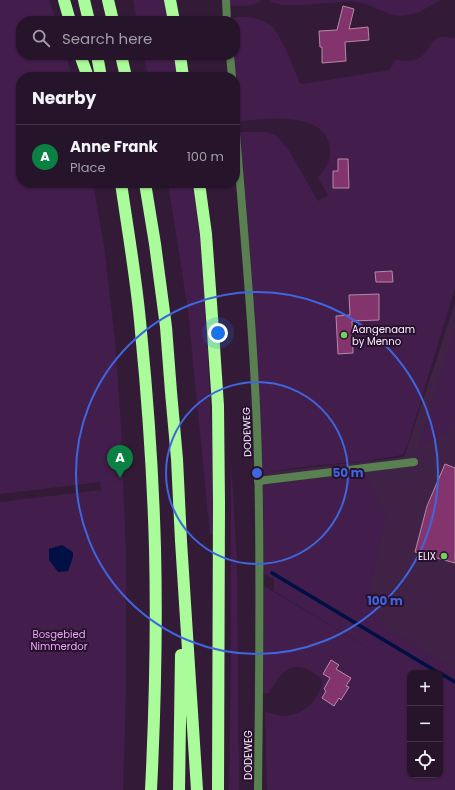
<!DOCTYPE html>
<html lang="en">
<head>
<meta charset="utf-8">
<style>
  body { margin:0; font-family:Poppins,sans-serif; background:#322136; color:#f1f3f6 }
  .controls { position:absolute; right:12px; bottom:12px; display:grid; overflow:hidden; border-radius:8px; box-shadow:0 1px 3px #0004 }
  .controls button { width:36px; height:36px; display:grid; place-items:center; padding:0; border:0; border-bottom:1px solid #423347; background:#26142a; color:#f1f3f6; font:20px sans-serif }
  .you { position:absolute; left:218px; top:333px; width:14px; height:14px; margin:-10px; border:3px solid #fff; border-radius:50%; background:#1a73e8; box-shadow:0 0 0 6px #1a73e833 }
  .badge { display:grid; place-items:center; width:26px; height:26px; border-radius:50%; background:#0b8043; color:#fff; font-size:13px; font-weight:700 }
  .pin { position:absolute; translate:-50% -33px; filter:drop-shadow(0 1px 2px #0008) }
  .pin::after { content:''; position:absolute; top:21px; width:14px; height:12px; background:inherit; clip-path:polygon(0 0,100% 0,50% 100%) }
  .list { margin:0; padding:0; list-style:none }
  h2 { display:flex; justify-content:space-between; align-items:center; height:52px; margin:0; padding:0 16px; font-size:17px }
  h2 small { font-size:13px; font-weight:400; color:#a49ea8 }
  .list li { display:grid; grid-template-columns:26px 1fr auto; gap:12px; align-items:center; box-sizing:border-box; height:64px; padding:0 16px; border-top:1px solid #423347 }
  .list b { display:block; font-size:15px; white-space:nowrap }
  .list p { margin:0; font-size:13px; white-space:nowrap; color:#a49ea8 }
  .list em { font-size:13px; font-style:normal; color:#a49ea8 }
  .icon { flex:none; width:22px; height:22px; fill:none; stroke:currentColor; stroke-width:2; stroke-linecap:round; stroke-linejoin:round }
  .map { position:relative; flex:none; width:455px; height:790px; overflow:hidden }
  .search { position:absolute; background:#26142a; box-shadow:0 1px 3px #0004; left:16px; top:16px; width:224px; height:44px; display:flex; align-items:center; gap:10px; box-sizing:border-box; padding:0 14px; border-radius:16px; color:#a49ea8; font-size:15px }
  .panel { position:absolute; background:#26142a; box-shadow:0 1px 3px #0004; left:16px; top:72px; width:224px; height:116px; border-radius:16px }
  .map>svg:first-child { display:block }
</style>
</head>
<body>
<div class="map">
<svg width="455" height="790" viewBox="0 0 455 790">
  <rect width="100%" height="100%" fill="#331b38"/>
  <path fill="#3f2245" d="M 455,303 L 455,684 L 440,673 L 436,673 L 263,571 L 261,473 L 404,457 Z"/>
  <path fill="#431d4c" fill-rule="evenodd" d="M 0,0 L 49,0 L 56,21 L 21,21 L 21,55 L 66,55 L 72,77 L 21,77 L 21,183 L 93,183 L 104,246 L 115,340 L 121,426 L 126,555 L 126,688 L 123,790 L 0,790 L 0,502 L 101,490 L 100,482 L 0,494 Z
    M 133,0 L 167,0 L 171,21 L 137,21 Z
    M 229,0 L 260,0 L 260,2 C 250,6 238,7 229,5 Z
    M 271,0 L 440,0 L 418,13 L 398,16 L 390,14 L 366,4 L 353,1 L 299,5 L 282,5 L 270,2 Z
    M 241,17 C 251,17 262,18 270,25 C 281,33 294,69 300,83 L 303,84 L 390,70 L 395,60 C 402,60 411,62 417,59 C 429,55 429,38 442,37 C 446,36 451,38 455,38 L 455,288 L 407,446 L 403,454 L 397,456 L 358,462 L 318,465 L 261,473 L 238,132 L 266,132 L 275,135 L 288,149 L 318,201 L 328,195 L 318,178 C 322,172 327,167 329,160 C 339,109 267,118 238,122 L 235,77 L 233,55 L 235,55 L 235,21 L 230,21 L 230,18 Z
    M 144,55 L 178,55 L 181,77 L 148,77 Z
    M 168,183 L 195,183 L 202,247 L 206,297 L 209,381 L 214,485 L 213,534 L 210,535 L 188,310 Z
    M 455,327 L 455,427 L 418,449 Z
    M 231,462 L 237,562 L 239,790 L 229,790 L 231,670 Z
    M 365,475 L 370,480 L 385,514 L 383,529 L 371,582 L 370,590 L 372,602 L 375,610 L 386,627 L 455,669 L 455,790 L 267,790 L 265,712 C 271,713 278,716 284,716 C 305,715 317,701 323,682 C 317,672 298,662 287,670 C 279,675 274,685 269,693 L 263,694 L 264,586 L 384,657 L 274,591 L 274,579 L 264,574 L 265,525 L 262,486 ZM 410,673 L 440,673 L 440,775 L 410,775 Z"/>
  <path fill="#001045" d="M 62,545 L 73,552 L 73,557 L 68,571 L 58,572 L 49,560 L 49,549 Z"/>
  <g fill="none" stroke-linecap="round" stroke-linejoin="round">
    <path stroke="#001045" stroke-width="3.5" d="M 272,573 L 439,673
      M 440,673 L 455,682"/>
  </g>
  <path fill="#84346d" stroke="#b48ba5" d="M 343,6 L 354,9 L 349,29 L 368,27 L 369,40 L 345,42 L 346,61 L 322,63 L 322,47 L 320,47 L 319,31 L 337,30 Z
    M 338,159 L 348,159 L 349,188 L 333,188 L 333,171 L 338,171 Z
    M 392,271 L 393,282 L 376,282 L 375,272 Z
    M 379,294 L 379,320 L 352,321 L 353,353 L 338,354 L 336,316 L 350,315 L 349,295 Z
    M 445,464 L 455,468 L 455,563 L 415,552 L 427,506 Z
    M 331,660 L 339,665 L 336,669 L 351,678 L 346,686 L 349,687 L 341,700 L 339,698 L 334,706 L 322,698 L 326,691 L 324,689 L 330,678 L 323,674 Z"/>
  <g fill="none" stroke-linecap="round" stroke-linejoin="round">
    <path stroke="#588050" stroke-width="8" d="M 258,481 L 414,462"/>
    <path stroke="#588050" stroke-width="8" d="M 226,0 L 227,21
      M 230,55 L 232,77
      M 235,121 C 244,234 255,347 258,460 C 261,570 259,680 258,790"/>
    <path stroke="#aafb99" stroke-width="12" d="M 64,0 L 70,21
      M 84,0 L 89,21
      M 108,0 L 113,21
      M 170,0 L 174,21
      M 80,55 L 88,77
      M 97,55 L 101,77
      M 121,55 L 126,77
      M 180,55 L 183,77
      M 121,183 C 128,232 137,282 141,332 C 148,403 153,476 155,548 C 157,629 155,710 151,790
      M 145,183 L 155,244 L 166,327 L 171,392 L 177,459 L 181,541 L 197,790
      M 199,183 L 206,234 L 212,317 L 218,406 L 219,503 L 218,790
      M 179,790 L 181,655"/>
  </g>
  <g fill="none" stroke="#3e66de" stroke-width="2">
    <circle cx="257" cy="473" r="91"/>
    <circle cx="257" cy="473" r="181"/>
  </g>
  <g fill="#72d25e" stroke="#28112e" stroke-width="1.5">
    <circle cx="344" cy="335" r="4"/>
    <circle cx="444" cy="556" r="4"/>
  </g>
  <g text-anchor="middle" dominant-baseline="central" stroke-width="4" stroke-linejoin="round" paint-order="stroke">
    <g font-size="10" fill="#fbf1fd" stroke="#28112e" text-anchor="start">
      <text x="352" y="329">Aangenaam<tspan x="352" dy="12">by Menno</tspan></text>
      <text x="436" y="556" text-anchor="end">ELIX</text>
    </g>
    <g font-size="10" fill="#fbf1fd" stroke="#28112e">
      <text transform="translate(247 432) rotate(-92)">DODEWEG</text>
      <text transform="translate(248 755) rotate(-90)">DODEWEG</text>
    </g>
    <g font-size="10" fill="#eaa9f8" stroke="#28112e">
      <text x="59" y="634">Bosgebied<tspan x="59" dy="12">Nimmerdor</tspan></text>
    </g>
  </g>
  <circle cx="257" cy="473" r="6" fill="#3e66de" stroke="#28112e" stroke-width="2"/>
  <g font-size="12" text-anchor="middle" font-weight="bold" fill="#3e66de" stroke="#28112e" stroke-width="4" stroke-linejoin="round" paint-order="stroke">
    <text x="348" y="477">50 m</text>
    <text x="385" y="605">100 m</text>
  </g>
</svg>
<div class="controls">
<button>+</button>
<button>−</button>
<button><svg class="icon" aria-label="locate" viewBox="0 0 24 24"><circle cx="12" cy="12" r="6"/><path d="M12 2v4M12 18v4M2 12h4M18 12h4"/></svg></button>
</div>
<div class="you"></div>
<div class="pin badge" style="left:120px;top:478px">A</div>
<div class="search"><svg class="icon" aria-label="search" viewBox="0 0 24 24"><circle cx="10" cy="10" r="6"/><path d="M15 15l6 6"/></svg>Search here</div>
<section class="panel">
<h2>Nearby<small></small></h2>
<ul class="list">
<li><span class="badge">A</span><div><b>Anne Frank</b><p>Place</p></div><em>100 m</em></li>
</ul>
</section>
</div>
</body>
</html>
